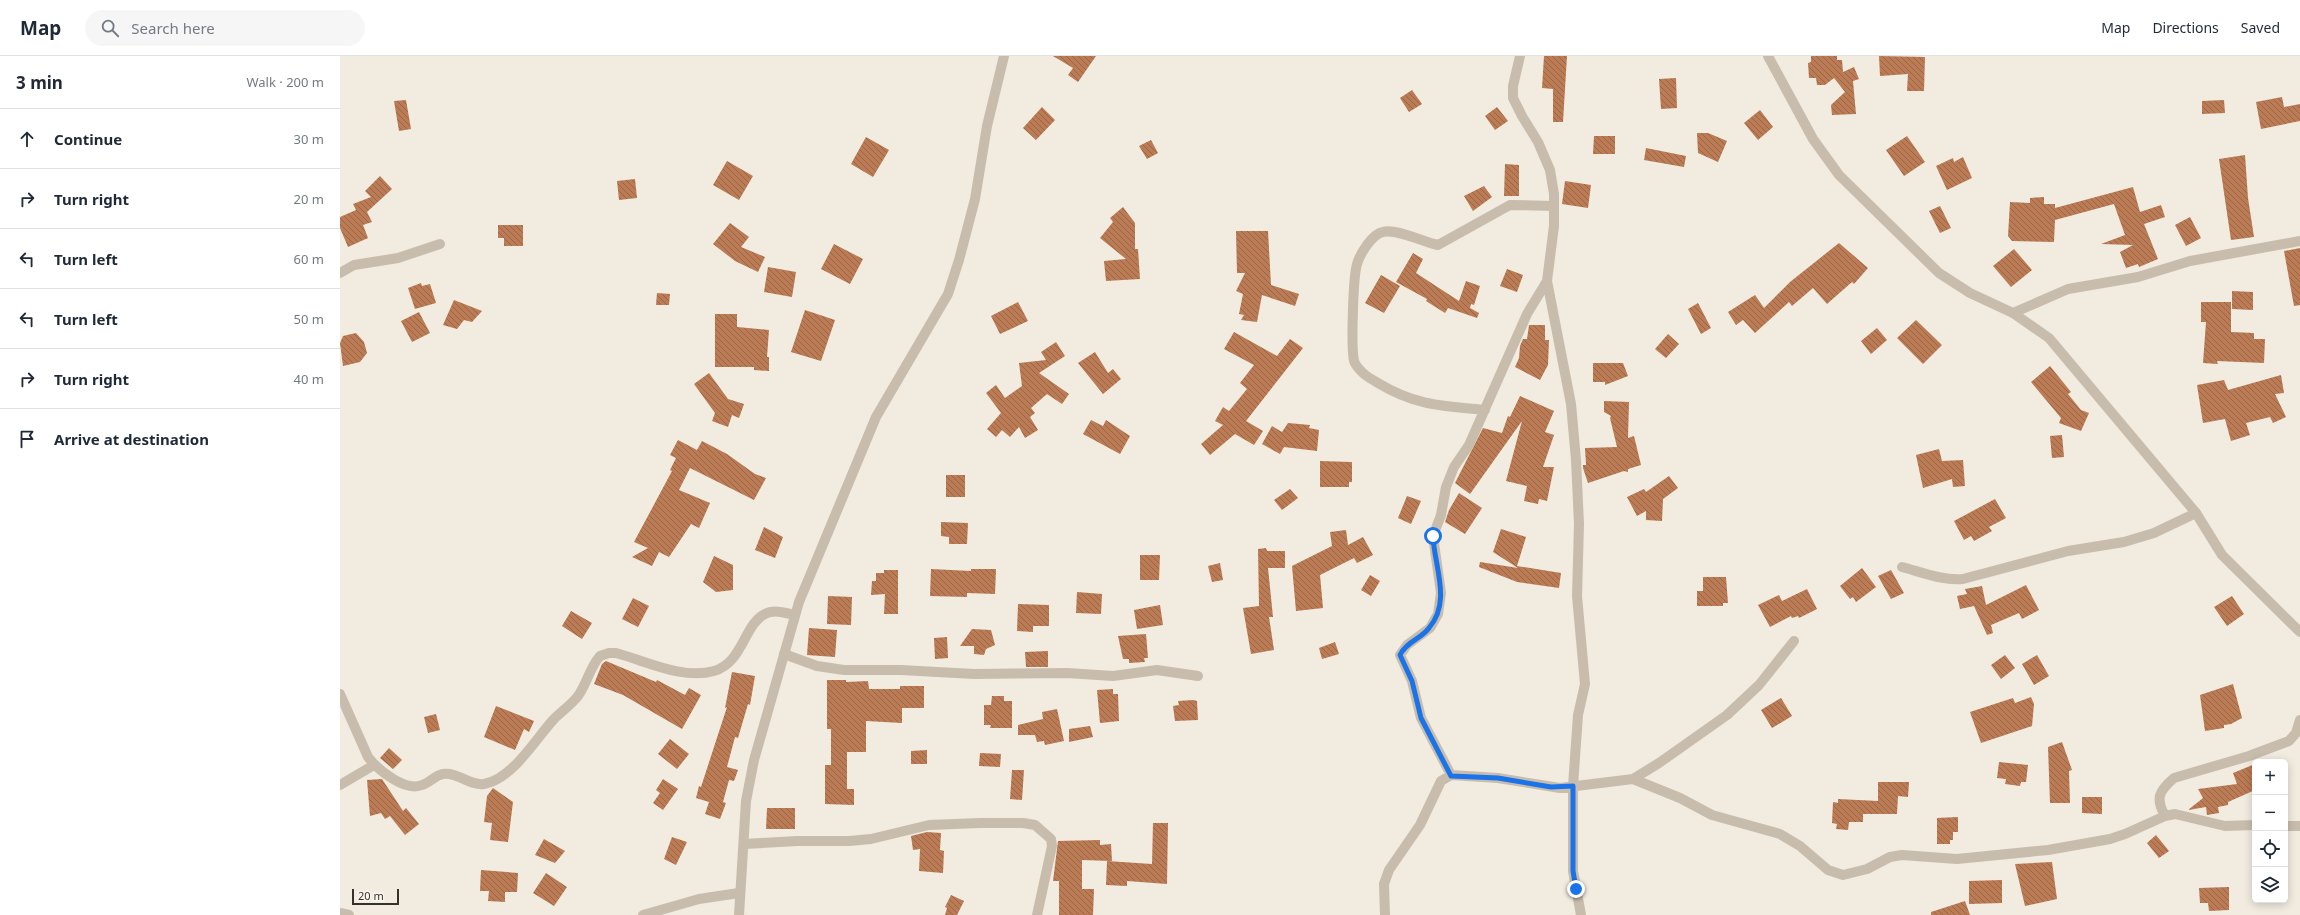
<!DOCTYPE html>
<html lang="en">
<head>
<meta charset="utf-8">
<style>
  body { margin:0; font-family:"Noto Sans",sans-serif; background:#f6f6f7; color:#1f2937 }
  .controls { position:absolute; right:12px; bottom:12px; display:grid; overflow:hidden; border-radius:6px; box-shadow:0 2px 10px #0003 }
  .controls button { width:36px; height:36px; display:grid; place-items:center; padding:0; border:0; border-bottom:1px solid #e0e1e3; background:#fff; color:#1f2937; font:20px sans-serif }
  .scale { position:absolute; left:12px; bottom:10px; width:47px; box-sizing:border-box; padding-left:4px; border:2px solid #37302b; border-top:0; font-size:11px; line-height:14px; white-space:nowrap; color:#37302b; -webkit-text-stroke:3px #f9f5ec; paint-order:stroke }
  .stop { position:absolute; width:12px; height:12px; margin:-9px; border:3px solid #1a73e8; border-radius:50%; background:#fff }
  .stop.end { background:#1a73e8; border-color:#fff; box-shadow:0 1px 4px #0008 }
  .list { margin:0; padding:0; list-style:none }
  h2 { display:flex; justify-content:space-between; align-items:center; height:52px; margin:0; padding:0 16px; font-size:17px }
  h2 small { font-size:13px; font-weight:400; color:#747a83 }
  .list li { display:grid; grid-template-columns:26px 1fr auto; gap:12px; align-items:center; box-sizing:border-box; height:60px; padding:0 16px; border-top:1px solid #e0e1e3 }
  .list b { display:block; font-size:15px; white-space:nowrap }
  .list em { font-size:13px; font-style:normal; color:#747a83 }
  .icon { flex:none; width:22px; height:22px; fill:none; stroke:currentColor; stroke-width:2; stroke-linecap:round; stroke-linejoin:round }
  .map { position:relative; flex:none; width:1960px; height:859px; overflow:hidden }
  header { display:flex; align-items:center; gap:24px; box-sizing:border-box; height:56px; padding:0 20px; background:#fff; border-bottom:1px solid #e0e1e3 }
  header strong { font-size:19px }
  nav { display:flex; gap:22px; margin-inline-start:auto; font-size:14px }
  .search { width:280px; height:36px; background:#f6f6f7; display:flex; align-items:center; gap:10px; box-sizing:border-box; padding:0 14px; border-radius:22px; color:#747a83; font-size:15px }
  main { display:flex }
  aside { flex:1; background:#fff }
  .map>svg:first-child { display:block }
</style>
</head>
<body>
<header>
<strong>Map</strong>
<div class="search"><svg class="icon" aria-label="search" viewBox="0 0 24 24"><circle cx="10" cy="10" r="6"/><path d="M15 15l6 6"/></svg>Search here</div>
<nav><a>Map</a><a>Directions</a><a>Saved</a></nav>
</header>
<main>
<aside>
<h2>3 min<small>Walk · 200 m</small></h2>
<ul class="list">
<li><svg class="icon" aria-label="ahead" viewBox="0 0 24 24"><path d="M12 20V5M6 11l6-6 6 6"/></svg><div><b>Continue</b></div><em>30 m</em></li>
<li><svg class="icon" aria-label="right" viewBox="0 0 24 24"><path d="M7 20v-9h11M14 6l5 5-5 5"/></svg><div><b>Turn right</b></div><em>20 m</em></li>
<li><svg class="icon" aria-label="left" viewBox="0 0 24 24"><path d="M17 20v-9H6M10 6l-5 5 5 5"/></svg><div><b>Turn left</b></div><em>60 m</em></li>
<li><svg class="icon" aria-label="left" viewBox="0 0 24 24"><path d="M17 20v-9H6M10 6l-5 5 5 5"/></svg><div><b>Turn left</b></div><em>50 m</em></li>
<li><svg class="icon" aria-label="right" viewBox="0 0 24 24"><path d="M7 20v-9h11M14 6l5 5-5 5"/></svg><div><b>Turn right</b></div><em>40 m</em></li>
<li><svg class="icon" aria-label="arrive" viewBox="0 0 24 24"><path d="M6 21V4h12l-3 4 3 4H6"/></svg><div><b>Arrive at destination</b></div></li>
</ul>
</aside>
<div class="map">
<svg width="1960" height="859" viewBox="0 0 1960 859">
  <defs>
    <pattern id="building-back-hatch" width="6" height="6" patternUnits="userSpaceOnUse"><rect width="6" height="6" fill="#bb7b54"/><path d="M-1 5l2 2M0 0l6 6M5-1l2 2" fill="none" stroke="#996546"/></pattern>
  </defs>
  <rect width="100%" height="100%" fill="#f1ebe0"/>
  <path fill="url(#building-back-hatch)" d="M 713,0 L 756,0 L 738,26 L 728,19 L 733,12 Z
    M 1204,0 L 1227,0 L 1223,66 L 1213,66 L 1213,33 L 1202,32 Z
    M 1471,0 L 1497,0 L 1497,4 L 1502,4 L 1503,16 L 1514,11 L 1519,23 L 1513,25 L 1516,58 L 1492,59 L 1491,49 L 1505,36 L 1494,22 L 1485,29 L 1477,29 L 1476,22 L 1469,22 L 1468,7 L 1471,6 Z
    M 1539,0 L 1585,1 L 1584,35 L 1567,35 L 1568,18 L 1540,20 Z
    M 1336,22 L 1337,52 L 1321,53 L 1319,23 Z
    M 1072,34 L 1082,48 L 1069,56 L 1060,42 Z
    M 1942,41 L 1944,51 L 1960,48 L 1960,65 L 1921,73 L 1916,46 Z
    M 66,44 L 71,73 L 59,75 L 54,45 Z
    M 1884,44 L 1885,57 L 1862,58 L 1862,45 Z
    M 702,51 L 715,64 L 696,84 L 683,72 Z
    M 1157,51 L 1168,65 L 1155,74 L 1145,60 Z
    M 1420,54 L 1433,71 L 1418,84 L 1404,67 Z
    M 1357,77 L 1368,77 L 1387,85 L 1378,106 L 1358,97 Z
    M 1254,80 L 1275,80 L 1275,98 L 1253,98 Z
    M 1567,80 L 1585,106 L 1564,120 L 1546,94 Z
    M 526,81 L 549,94 L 533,121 L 511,108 Z
    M 811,84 L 818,97 L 807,103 L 799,90 Z
    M 1306,92 L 1346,100 L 1344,111 L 1304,104 Z
    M 1905,99 L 1908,142 L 1914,181 L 1891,184 L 1879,103 Z
    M 1623,101 L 1632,122 L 1607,134 L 1596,110 L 1613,102 L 1614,106 Z
    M 387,105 L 413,120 L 399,144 L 373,129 Z
    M 1165,108 L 1179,109 L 1179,140 L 1164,140 Z
    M 40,120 L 52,133 L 27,156 L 32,166 L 23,169 L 28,182 L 8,191 L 0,172 L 0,161 L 16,154 L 13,148 L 31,141 L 25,135 Z
    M 295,123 L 297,142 L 279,144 L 277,125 Z
    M 1225,125 L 1251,129 L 1248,152 L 1222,148 Z
    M 1144,130 L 1152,141 L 1133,155 L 1124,140 Z
    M 1793,131 L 1800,156 L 1821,149 L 1825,161 L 1804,168 L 1818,203 L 1799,211 L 1798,208 L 1786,212 L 1780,196 L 1793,189 L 1761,188 L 1785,179 L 1774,148 L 1715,164 L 1714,186 L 1672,185 L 1668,180 L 1670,146 L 1690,147 L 1690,142 L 1704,141 L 1704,148 L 1715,148 L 1715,152 Z
    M 1600,150 L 1611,172 L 1600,177 L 1589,155 Z
    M 783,151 L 795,167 L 795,193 L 798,193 L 800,223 L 766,225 L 764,205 L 786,203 L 760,182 L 773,166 L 770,162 Z
    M 1850,161 L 1861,182 L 1846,190 L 1835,169 Z
    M 390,167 L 409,181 L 401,191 L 425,201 L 418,216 L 395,205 L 373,188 Z
    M 158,169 L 183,169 L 183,190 L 164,190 L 164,182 L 158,182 Z
    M 896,175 L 928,175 L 931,229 L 959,238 L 955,250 L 922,239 L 917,266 L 901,264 L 904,259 L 899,258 L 903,238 L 896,235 L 905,217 L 897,217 Z
    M 1499,187 L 1528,212 L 1514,228 L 1512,226 L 1487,248 L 1473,232 L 1452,250 L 1449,246 L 1415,277 L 1403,264 L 1396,269 L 1388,256 L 1415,239 L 1424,252 L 1450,226 Z
    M 494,188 L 523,203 L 510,228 L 481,213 Z
    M 1960,192 L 1960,249 L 1954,250 L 1944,195 Z
    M 1674,193 L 1692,214 L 1671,231 L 1653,210 Z
    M 1073,197 L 1083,203 L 1076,217 L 1119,245 L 1126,225 L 1140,230 L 1134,249 L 1131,248 L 1130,252 L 1139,257 L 1137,262 L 1108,252 L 1105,257 L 1086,245 L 1087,243 L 1056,226 Z
    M 428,211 L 456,216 L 452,241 L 424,236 Z
    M 1167,213 L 1183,219 L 1177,236 L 1160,230 Z
    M 1041,219 L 1060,230 L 1044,257 L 1025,247 Z
    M 81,227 L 82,230 L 90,228 L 96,247 L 75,253 L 68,232 Z
    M 1892,235 L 1913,236 L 1913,254 L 1892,253 Z
    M 317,237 L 330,238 L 329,249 L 316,249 Z
    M 114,244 L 142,255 L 132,266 L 124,264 L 117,273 L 103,269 Z
    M 678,246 L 688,265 L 660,278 L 651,260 Z
    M 1861,246 L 1891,246 L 1891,276 L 1914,277 L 1914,283 L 1925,283 L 1924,307 L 1877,305 L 1878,308 L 1863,307 L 1866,266 L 1861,266 Z
    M 1358,247 L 1371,272 L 1361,278 L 1348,253 Z
    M 465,254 L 495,264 L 481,305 L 451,296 Z
    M 79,256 L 90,277 L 72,286 L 61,265 Z
    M 375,258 L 397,258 L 397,271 L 429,274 L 427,301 L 429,301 L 429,315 L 414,314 L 414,311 L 375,311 Z
    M 1576,264 L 1602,289 L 1583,308 L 1557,282 Z
    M 1189,269 L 1205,269 L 1205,284 L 1209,284 L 1208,309 L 1200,324 L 1175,311 L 1179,302 L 1180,290 L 1183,283 L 1187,283 Z
    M 1537,272 L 1547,284 L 1531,298 L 1521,285 Z
    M 894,276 L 937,300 L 950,283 L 963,292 L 906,365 L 923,375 L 914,389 L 895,378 L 870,399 L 861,388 L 883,369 L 875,365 L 883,351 L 889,355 L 907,333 L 900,327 L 914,309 L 884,293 Z
    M 16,277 L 24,286 L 27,297 L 20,306 L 3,310 L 0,287 L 3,280 Z
    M 1328,278 L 1339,288 L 1326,302 L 1315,293 Z
    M 716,286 L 725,300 L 699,317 L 729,338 L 722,348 L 707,338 L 691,352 L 695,357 L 690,361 L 698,374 L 685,382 L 679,371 L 670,381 L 662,374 L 656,381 L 647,373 L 661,357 L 646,337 L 656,329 L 665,342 L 682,330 L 679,307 L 706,304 L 701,296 Z
    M 755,296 L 768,317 L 773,313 L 781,323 L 763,338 L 738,307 Z
    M 1253,307 L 1283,307 L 1288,320 L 1265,329 L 1265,326 L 1253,326 Z
    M 1710,310 L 1731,336 L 1728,338 L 1741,354 L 1749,357 L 1741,375 L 1719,367 L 1721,362 L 1691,326 Z
    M 369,317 L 388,343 L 404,348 L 399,362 L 392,359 L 388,371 L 372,365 L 375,357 L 354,328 Z
    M 1941,319 L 1944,337 L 1935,338 L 1946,361 L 1933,367 L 1930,361 L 1906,367 L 1910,379 L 1891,385 L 1885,363 L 1863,367 L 1857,329 L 1884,324 L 1888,334 Z
    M 1180,340 L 1214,355 L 1205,376 L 1214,379 L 1203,411 L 1214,411 L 1207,445 L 1199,443 L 1198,448 L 1184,445 L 1187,430 L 1166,425 L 1182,365 L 1130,438 L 1115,427 L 1143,372 L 1162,377 L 1168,360 L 1170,361 Z
    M 1264,345 L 1289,346 L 1288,382 L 1294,380 L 1301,409 L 1288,413 L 1288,416 L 1284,415 L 1248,427 L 1243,412 L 1243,409 L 1246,409 L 1245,392 L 1277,391 L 1270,362 L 1271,360 L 1264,356 Z
    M 751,364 L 763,370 L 766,364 L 790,380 L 780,398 L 743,378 Z
    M 948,367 L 970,369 L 969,372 L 979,374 L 977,395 L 944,391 L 940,398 L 922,388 L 932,370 L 942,376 Z
    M 1722,379 L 1724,401 L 1712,402 L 1710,380 Z
    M 338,384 L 357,394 L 362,385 L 387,398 L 415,418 L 426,422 L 414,444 L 350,412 L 339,434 L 370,447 L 359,472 L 351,468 L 329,501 L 319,496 L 312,510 L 292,501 L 308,492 L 294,486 L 332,415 L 330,414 L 336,402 L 330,399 Z
    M 1599,393 L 1602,405 L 1623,404 L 1625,430 L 1613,431 L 1612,423 L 1583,432 L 1576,399 Z
    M 980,405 L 1012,406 L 1012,426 L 1009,426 L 1009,431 L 980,431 Z
    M 606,419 L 625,419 L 625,441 L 606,441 Z
    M 1329,420 L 1338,432 L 1323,443 L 1322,465 L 1306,464 L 1306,455 L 1297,460 L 1287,441 L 1304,433 L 1306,436 Z
    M 950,433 L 958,442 L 942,454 L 934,444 Z
    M 1119,437 L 1142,452 L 1125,478 L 1105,466 L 1109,454 Z
    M 1067,440 L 1081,445 L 1071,468 L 1058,462 Z
    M 1655,443 L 1666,462 L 1649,471 L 1652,475 L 1634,485 L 1631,480 L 1624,484 L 1614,465 Z
    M 601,466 L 628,467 L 627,488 L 609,488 L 609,481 L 601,480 Z
    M 424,471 L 443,481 L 435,502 L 415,494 Z
    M 1161,473 L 1186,481 L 1177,510 L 1221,517 L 1219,532 L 1177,526 L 1139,511 L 1140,506 L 1178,512 L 1153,496 Z
    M 1006,474 L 1008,489 L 1023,481 L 1033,499 L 1017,507 L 1014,502 L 980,519 L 983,552 L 956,555 L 952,510 L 992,490 L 990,476 Z
    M 926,492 L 927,495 L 945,495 L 945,512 L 928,512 L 933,561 L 929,561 L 934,594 L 911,598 L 903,552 L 919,550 L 918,493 Z
    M 800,499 L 820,499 L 819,524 L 800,524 Z
    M 374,500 L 393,509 L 393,534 L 376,536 L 363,526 Z
    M 880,507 L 883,524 L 872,526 L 868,510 Z
    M 1522,512 L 1536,531 L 1516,546 L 1513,541 L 1510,543 L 1500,530 Z
    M 591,513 L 631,515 L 631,513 L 656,513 L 655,538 L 627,537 L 627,541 L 590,540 Z
    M 544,514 L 558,514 L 558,558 L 544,558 L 545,538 L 531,539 L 532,525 L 536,525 L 536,517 L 544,517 Z
    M 1551,514 L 1564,537 L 1551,543 L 1538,520 Z
    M 1030,519 L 1040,525 L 1031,540 L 1021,534 Z
    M 1363,521 L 1386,521 L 1388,547 L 1383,547 L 1383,550 L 1357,550 L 1357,535 L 1363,535 Z
    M 1686,529 L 1699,554 L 1682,563 L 1679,557 L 1651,569 L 1653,577 L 1647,579 L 1634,550 L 1620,553 L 1617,540 L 1627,538 L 1625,533 L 1642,530 L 1646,549 Z
    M 1467,533 L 1477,553 L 1459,562 L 1458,560 L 1452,562 L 1451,560 L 1430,571 L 1418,549 L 1439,539 L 1442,545 Z
    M 737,536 L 762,538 L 761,558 L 736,557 Z
    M 488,540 L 512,541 L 511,569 L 487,568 Z
    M 1892,540 L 1904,558 L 1887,570 L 1874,551 Z
    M 293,542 L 309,550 L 298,571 L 282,563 Z
    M 678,548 L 709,549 L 709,570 L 693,570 L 693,576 L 677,575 Z
    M 820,549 L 823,569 L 797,573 L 794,554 Z
    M 231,555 L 252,567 L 242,583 L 222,570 Z
    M 469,572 L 497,574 L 495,601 L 467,599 Z
    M 632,573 L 651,574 L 655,589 L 646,593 L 644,599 L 634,598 L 634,590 L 620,590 Z
    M 806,578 L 808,602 L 804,602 L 805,606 L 789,607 L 789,603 L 783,603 L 778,580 Z
    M 607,581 L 608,602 L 595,603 L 594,582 Z
    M 995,586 L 999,598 L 982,603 L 979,592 Z
    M 708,595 L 708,611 L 686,611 L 685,596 Z
    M 1665,599 L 1675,612 L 1661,623 L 1651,609 Z
    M 1697,599 L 1709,620 L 1694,629 L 1682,608 Z
    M 266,605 L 316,626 L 317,624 L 345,639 L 349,632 L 361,639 L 342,673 L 283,639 L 254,628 L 262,608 Z
    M 392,616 L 415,620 L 410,649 L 408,648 L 398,682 L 395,681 L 387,711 L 398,714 L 394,725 L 389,724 L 383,746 L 386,747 L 380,763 L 365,758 L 369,746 L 356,742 L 359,730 L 361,731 L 387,651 L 385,652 Z
    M 487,624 L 506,624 L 506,626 L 528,625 L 529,633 L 560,633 L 560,630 L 584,630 L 584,652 L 562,652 L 562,667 L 526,665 L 526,696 L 507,696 L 507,733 L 514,733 L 514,749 L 485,748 L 485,709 L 491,709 L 491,673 L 487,673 Z
    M 1893,628 L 1902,662 L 1891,668 L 1884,669 L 1884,672 L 1865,675 L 1860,639 Z
    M 773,633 L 773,638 L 778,638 L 779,665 L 760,667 L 757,634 Z
    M 652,640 L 664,640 L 664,645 L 672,645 L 672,672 L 650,672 L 651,669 L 644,669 L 644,649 L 651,649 Z
    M 1691,641 L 1694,648 L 1692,670 L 1641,687 L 1630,656 L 1673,642 L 1675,647 Z
    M 1441,642 L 1452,660 L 1432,672 L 1421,654 Z
    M 853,644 L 857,645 L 858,664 L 835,665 L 833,650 L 839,649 L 838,645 Z
    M 156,650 L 194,665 L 189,676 L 184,673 L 175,694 L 144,681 Z
    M 717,653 L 724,685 L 705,689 L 704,685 L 697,686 L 695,679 L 678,679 L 678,669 L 703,663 L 702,656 Z
    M 96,658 L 100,674 L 88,677 L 84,661 Z
    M 750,670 L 753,681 L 729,686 L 729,673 Z
    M 330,683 L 349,698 L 337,713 L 318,698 Z
    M 1722,686 L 1732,714 L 1729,715 L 1730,747 L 1710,747 L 1708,691 Z
    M 49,692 L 62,704 L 53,713 L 40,702 Z
    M 587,694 L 587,708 L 571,708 L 571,695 Z
    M 640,697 L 661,698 L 660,711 L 639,710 Z
    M 1659,706 L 1688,709 L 1686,726 L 1681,726 L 1680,730 L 1665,728 L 1666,723 L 1657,722 Z
    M 1915,708 L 1915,734 L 1888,746 L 1888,749 L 1878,751 L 1879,757 L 1867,759 L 1866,751 L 1848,754 L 1863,742 L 1858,733 L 1897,728 L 1893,717 Z
    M 672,714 L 684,714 L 682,744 L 670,743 Z
    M 42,723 L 63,755 L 66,752 L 79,768 L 65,779 L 50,760 L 45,763 L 41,757 L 30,760 L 27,724 Z
    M 323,723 L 338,733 L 323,754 L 313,747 L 320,737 L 316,734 Z
    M 1538,726 L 1569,726 L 1568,741 L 1558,740 L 1557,758 L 1523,758 L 1523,766 L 1509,766 L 1508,774 L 1496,773 L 1497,768 L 1492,767 L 1493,746 L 1498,747 L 1498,743 L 1538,745 Z
    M 153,732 L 173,746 L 168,786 L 150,784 L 152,767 L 144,766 L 147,740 Z
    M 1742,741 L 1762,741 L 1762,758 L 1742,757 Z
    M 427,752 L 455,752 L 455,773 L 426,773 Z
    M 1618,761 L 1618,776 L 1613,776 L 1613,784 L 1610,784 L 1610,788 L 1597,788 L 1597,762 Z
    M 813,767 L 828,767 L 827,828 L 787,825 L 787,830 L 766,829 L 767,805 L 812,808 Z
    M 587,776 L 601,777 L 600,794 L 604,795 L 603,817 L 579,815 L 580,793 L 573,794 L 571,780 Z
    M 1816,779 L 1829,795 L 1819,802 L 1807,787 Z
    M 332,781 L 347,786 L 336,809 L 324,803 Z
    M 204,783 L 225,795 L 215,807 L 195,799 Z
    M 760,784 L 760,789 L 771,788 L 772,805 L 742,804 L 742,833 L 754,833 L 753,859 L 719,859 L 719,825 L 713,825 L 718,785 Z
    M 1712,806 L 1717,843 L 1685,850 L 1675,808 Z
    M 141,814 L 178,817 L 177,836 L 165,836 L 165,846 L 148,845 L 149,835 L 140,835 Z
    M 206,817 L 227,831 L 214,850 L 193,837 Z
    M 1662,824 L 1662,847 L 1629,848 L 1629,825 Z
    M 1889,831 L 1889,854 L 1869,855 L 1868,847 L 1860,847 L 1859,832 Z
    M 611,839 L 624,845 L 617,859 L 605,859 L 607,852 L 605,851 Z
    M 1625,845 L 1630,859 L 1591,859 L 1591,856 Z"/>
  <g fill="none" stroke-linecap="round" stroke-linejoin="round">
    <path stroke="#c8bdad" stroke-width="10" d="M 1180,0 L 1173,30 L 1173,42 L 1182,60 L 1198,86 L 1210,114 L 1214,138 L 1214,170 L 1207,225 L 1231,348 L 1236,404 L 1239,468 L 1237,540 L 1245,628 L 1238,659 L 1233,730 L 1233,815 L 1241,859
      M 0,217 L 14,209 L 58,202 L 100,188
      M 1673,257 L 1728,233 L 1798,221 L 1850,205 L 1960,185
      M 1145,354 C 1103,350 1076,350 1038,327 C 1033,324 1025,320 1021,315 C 1019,313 1015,308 1014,305 C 1011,291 1013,222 1017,208 C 1020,198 1032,178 1043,176 C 1056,172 1083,186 1098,189 L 1170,149 L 1214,150
      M 1562,511 C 1581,516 1603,525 1623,523 L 1728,495 L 1784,486 L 1814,477 L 1856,457
      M 444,598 L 477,610 L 504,614 L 561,614 L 634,618 L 727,617 L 773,620 L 817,614 L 858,620
      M 0,638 L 28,701 C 38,714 65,736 82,729 C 90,727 95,719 103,718 C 118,716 130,730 144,728 C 173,723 196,682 214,663 C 222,655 231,649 238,640 C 247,627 250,611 260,600 L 269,597 L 276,597 C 306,605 343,624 374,615 C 403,607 404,568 425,558 C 434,553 446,557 455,559
      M 1111,719 L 1081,662 L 1072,625 L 1060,599 L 1067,589 L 1090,572 L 1098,558 L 1101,537 L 1093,480 L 1101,459 L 1106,431 L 1114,411 L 1129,389 L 1187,258 L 1207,225
      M 1293,723 L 1319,707 L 1387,659 L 1419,629 L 1454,585
      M 0,729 L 34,709
      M 1825,760 C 1815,742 1819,735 1834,722 L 1909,700 L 1949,685 L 1956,677 L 1960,664
      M 1945,770 L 1960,770
      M 404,788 L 457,785 L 509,785 L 531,783 L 589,769 L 640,767 L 683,767 L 695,769 L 711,783 L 712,790 L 697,859
      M 0,857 L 9,859
      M 303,859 L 359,843 L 399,837
      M 1045,859 L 1044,828 L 1049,814 L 1080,769 L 1101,725 L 1111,719 L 1158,722 L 1220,732 L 1293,723 L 1340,742 L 1372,759 L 1440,778 L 1460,790 L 1488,814 L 1503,819 L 1527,813 L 1550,801 L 1562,799 L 1617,803 L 1708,794 L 1770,783 L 1785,778 L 1825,760 L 1835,758 L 1885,770 L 1915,769"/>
    <path stroke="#c8bdad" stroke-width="10" d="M 1428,0 L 1473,83 L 1499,119 L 1599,217 L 1630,237 L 1673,257 L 1709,282 L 1856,457 L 1882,499 L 1960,576
      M 399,859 L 406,745 L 414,704 L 459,546 L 536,361 L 608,238 L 619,204 L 635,143 L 647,70 L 664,0"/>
  </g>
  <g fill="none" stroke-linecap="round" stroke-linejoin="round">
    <path stroke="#1a73e8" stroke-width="5" d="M 1093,480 C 1094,510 1112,545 1089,572 C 1081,583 1066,586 1060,599 L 1072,625 L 1081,662 L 1111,720 L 1158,722 L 1211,731 L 1233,730 L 1233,815 L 1236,833"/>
  </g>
</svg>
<div class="controls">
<button>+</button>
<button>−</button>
<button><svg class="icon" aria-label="locate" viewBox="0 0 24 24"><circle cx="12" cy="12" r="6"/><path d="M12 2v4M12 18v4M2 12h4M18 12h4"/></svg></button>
<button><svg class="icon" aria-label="layers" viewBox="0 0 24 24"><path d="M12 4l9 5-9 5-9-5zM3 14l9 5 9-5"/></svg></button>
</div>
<div class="scale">20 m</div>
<div class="stop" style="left:1093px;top:480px"></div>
<div class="stop end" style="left:1236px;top:833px"></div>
</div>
</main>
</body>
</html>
